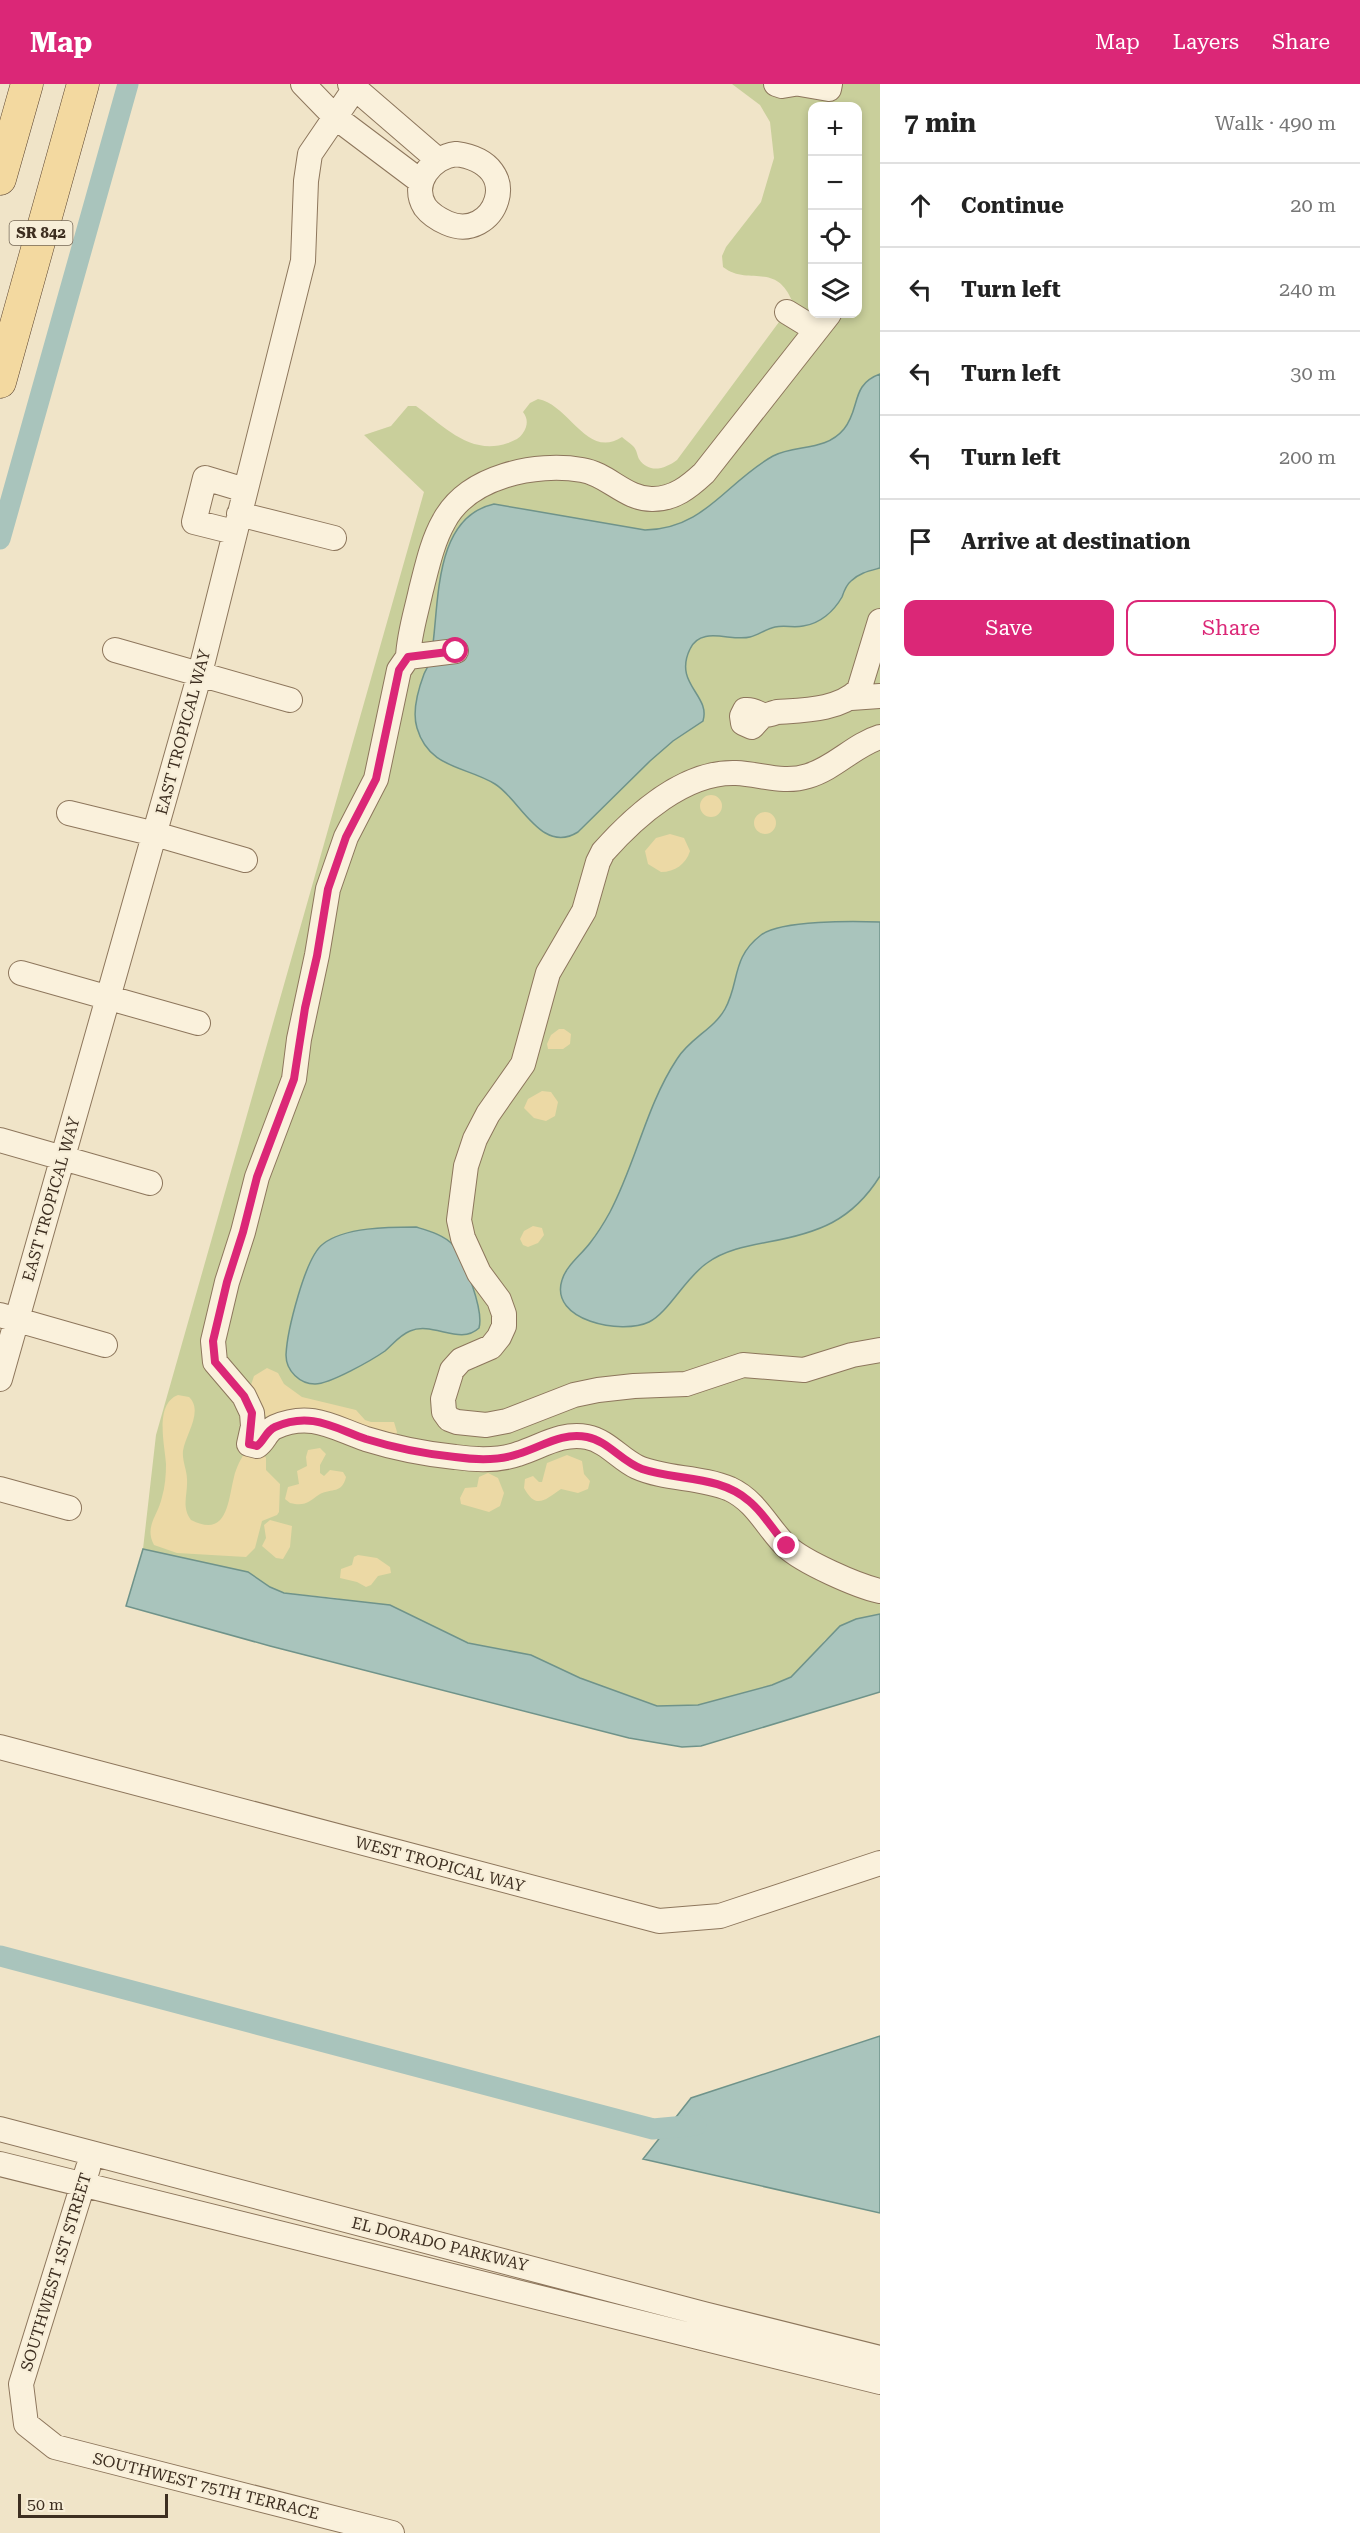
<!DOCTYPE html>
<html lang="en">
<head>
<meta charset="utf-8">
<style>
  body { margin:0; font-family:"Roboto Serif",serif; background:#f2f2f2; color:#222 }
  .controls { position:absolute; right:18px; top:18px; display:grid; overflow:hidden; border-radius:12px; box-shadow:0 3px 9px #0003 }
  .controls button { width:54px; height:54px; display:grid; place-items:center; padding:0; border:0; border-bottom:2px solid #e0e0e0; background:#fff; color:#222; font:30px sans-serif }
  .scale { position:absolute; left:18px; bottom:15px; width:150px; box-sizing:border-box; padding-left:6px; border:3px solid #3d2e20; border-top:0; font-size:16px; line-height:21px; white-space:nowrap; color:#3d2e20; -webkit-text-stroke:4px #f7eed8; paint-order:stroke }
  .stop { position:absolute; width:18px; height:18px; margin:-14px; border:4px solid #db2777; border-radius:50%; background:#fff }
  .stop.end { background:#db2777; border-color:#fff; box-shadow:0 2px 6px #0008 }
  .list { margin:0; padding:0; list-style:none }
  h2 { display:flex; justify-content:space-between; align-items:center; height:78px; margin:0; padding:0 24px; font-size:26px }
  h2 small { font-size:20px; font-weight:400; color:#767676 }
  .list li { display:grid; grid-template-columns:39px 1fr auto; gap:18px; align-items:center; box-sizing:border-box; height:84px; padding:0 24px; border-top:2px solid #e0e0e0 }
  .list b { display:block; font-size:22px; white-space:nowrap }
  .list em { font-size:20px; font-style:normal; color:#767676 }
  .actions { display:flex; gap:12px; padding:18px 24px }
  .actions a { flex:1; padding:14px 0; border:2px solid #db2777; border-radius:12px; text-align:center; font-size:21px; color:#db2777 }
  .actions .main { background:#db2777; color:#fff }
  .icon { flex:none; width:33px; height:33px; fill:none; stroke:currentColor; stroke-width:2; stroke-linecap:round; stroke-linejoin:round }
  .map { position:relative; flex:none; width:880px; height:2449px; overflow:hidden }
  header { display:flex; align-items:center; gap:36px; box-sizing:border-box; height:84px; padding:0 30px; background:#db2777; color:#fff }
  header strong { font-size:28px }
  nav { display:flex; gap:33px; margin-inline-start:auto; font-size:21px }
  main { display:flex }
  aside { flex:1; background:#fff }
  .map>svg:first-child { display:block }
</style>
</head>
<body>
<header>
<strong>Map</strong>
<nav><a>Map</a><a>Layers</a><a>Share</a></nav>
</header>
<main>
<div class="map">
<svg width="880" height="2449" viewBox="0 0 880 2449">
  <rect width="100%" height="100%" fill="#f0e4c8"/>
  <path fill="#c9cf9b" fill-rule="evenodd" d="M 732,0 L 880,0 L 880,1530 L 856,1535 L 825,1556 L 806,1580 L 791,1593 L 772,1601 L 698,1621 L 657,1622 L 580,1594 L 531,1571 L 468,1559 L 439,1546 L 336,1514 L 284,1509 L 270,1503 L 248,1488 L 143,1465 L 156,1351 L 424,408 L 364,351 L 391,342 L 408,322 L 416,322 C 444,342 470,372 508,359 C 515,356 519,355 523,349 C 528,341 528,335 523,328 L 530,319 L 538,315 C 570,321 587,376 622,353 C 625,356 630,359 633,362 C 637,366 637,371 639,375 C 649,390 665,385 677,376 L 793,219 C 776,176 749,203 723,183 L 722,172 L 726,163 L 761,118 L 774,74 L 770,38 L 760,21 ZM 812,22 L 858,22 L 858,230 L 812,230 Z"/>
  <path fill="#ecd9a5" d="M700 722a11 11 0 1 1 22 0a11 11 0 1 1-22 0Z
    M754 739a11 11 0 1 1 22 0a11 11 0 1 1-22 0Z
    M 670,750 L 684,754 L 690,767 C 686,780 675,788 661,788 L 648,780 L 645,767 L 656,754 Z
    M 559,945 L 564,945 L 571,950 L 570,960 L 563,965 L 548,965 L 547,960 L 551,951 Z
    M 542,1007 L 551,1008 L 558,1018 L 555,1032 L 546,1037 L 534,1034 L 524,1024 L 528,1015 Z
    M 533,1142 L 542,1144 L 544,1151 L 538,1159 L 528,1163 L 523,1161 L 520,1155 L 524,1147 Z
    M 267,1284 L 278,1289 L 284,1300 L 302,1313 L 356,1326 L 365,1336 L 371,1338 L 394,1338 L 397,1348 L 395,1354 L 267,1334 L 250,1304 L 254,1292 Z
    M 178,1311 L 189,1313 C 204,1327 185,1351 183,1367 C 182,1377 187,1386 187,1395 C 188,1410 181,1423 191,1436 C 228,1455 228,1416 234,1393 C 236,1384 241,1374 246,1367 L 263,1370 L 266,1374 L 266,1386 L 280,1400 L 279,1428 L 277,1431 L 262,1437 L 255,1464 L 246,1473 L 177,1469 L 154,1461 C 144,1442 158,1432 162,1413 C 165,1403 166,1391 166,1380 C 165,1362 154,1320 178,1311 Z
    M 320,1364 L 326,1370 L 320,1381 L 320,1389 L 324,1392 L 330,1386 L 343,1388 L 346,1393 C 342,1410 332,1404 320,1410 C 309,1417 306,1423 290,1419 L 285,1415 L 288,1403 L 299,1400 L 297,1387 L 307,1382 L 306,1373 L 308,1366 Z
    M 567,1371 L 582,1377 L 584,1390 L 590,1397 L 588,1405 L 578,1409 L 561,1405 C 545,1416 536,1426 524,1404 L 525,1395 L 533,1392 L 539,1398 L 542,1398 L 547,1379 Z
    M 488,1389 L 498,1394 L 504,1409 L 500,1422 L 489,1428 L 461,1420 L 460,1414 L 465,1404 L 477,1403 L 479,1393 Z
    M 270,1436 L 292,1442 L 290,1463 L 283,1475 L 276,1474 L 262,1462 L 266,1454 L 264,1441 Z
    M 358,1471 L 377,1474 L 390,1483 L 391,1489 L 378,1492 L 371,1501 L 366,1503 L 357,1498 L 340,1494 L 341,1485 L 352,1481 L 354,1473 Z"/>
  <path fill="#a9c4bc" stroke="#6f938a" stroke-width="1.5" d="M 880,290 L 880,484 C 869,487 859,489 851,497 C 846,501 844,507 842,513 C 834,527 820,540 803,542 C 794,544 785,541 775,543 C 766,545 758,551 750,553 C 731,558 701,541 690,565 C 673,600 711,611 703,637 L 673,657 L 650,677 L 578,748 C 541,771 520,715 495,700 C 466,682 429,685 417,644 C 412,628 418,606 424,590 C 426,585 430,580 431,574 C 440,525 431,434 494,420 L 645,446 C 705,445 726,398 773,372 C 796,360 825,368 844,345 C 861,324 850,301 880,290 Z
    M 880,838 L 880,1092 C 852,1137 818,1149 768,1158 C 747,1162 725,1166 707,1179 C 686,1193 668,1229 649,1238 C 622,1251 549,1237 562,1196 C 566,1182 581,1171 590,1159 C 597,1150 604,1139 610,1128 C 636,1079 646,1022 677,975 C 689,955 714,945 725,925 C 740,898 731,874 761,851 C 781,836 854,837 880,838 Z
    M 416,1143 C 429,1147 444,1151 453,1161 C 465,1176 484,1227 479,1244 C 460,1262 433,1237 410,1247 C 400,1251 393,1260 385,1267 C 372,1276 330,1300 315,1300 C 300,1300 286,1287 286,1271 C 287,1248 305,1173 323,1160 C 344,1143 390,1143 416,1143 Z
    M 143,1465 L 248,1488 L 270,1503 L 284,1509 L 390,1521 L 468,1559 L 531,1571 L 580,1594 L 657,1622 L 698,1621 L 772,1601 L 791,1593 L 840,1542 L 856,1535 L 880,1530 L 880,1608 L 701,1662 L 682,1663 L 629,1654 L 270,1562 L 126,1522 Z
    M 880,1952 L 880,2129 L 643,2075 L 691,2014 Z"/>
  <g fill="none" stroke-linecap="round" stroke-linejoin="round">
    <path stroke="#a9c4bc" stroke-width="21" d="M 0,455 L 128,0
      M 0,1872 L 653,2045 L 696,2041"/>
    <defs>
      <path id="minor" d="M 303,0 L 335,33 L 420,97
        M 350,0 L 437,75
        M 776,0 L 782,2 L 794,0
        M 800,0 L 829,5 L 830,0
        M 456,70 C 529,80 494,160 447,139 C 438,135 431,131 425,123 C 410,99 432,73 456,70 Z
        M 787,228 L 805,239 L 818,241
        M 239,430 L 334,454
        M 234,448 L 194,438 L 205,394 L 245,406
        M 115,566 L 290,616
        M 456,567 L 408,573 L 399,586 L 376,695 L 346,753 L 328,805 L 317,871 L 299,955 L 294,995 L 257,1093 L 243,1148 L 227,1198 L 213,1257 L 215,1278 L 244,1312 L 252,1329 L 253,1342 L 249,1360 L 257,1362 C 265,1357 266,1347 275,1343 C 311,1327 334,1344 366,1355 C 395,1364 425,1370 455,1373 C 476,1376 498,1377 518,1370 C 541,1363 561,1348 587,1353 C 607,1357 620,1375 637,1383 C 666,1396 700,1392 730,1405 C 756,1417 767,1443 786,1462 C 803,1478 857,1502 880,1507
        M 408,573 C 409,550 416,529 421,506 C 427,483 432,458 444,437 C 468,392 536,378 582,386 C 608,390 626,416 653,415 C 674,415 689,403 704,389 L 829,230
        M 851,614 L 880,612
        M 763,631 L 752,643 L 743,639 L 742,632 L 745,626 C 754,625 756,629 763,631 C 766,632 774,629 777,628 C 805,626 839,626 859,606 L 880,537
        M 880,653 C 854,661 835,684 808,692 C 783,700 761,690 736,689 C 685,687 635,732 603,768 L 598,778 L 584,827 L 548,889 L 523,980 L 488,1030 L 475,1055 L 466,1082 L 459,1136 L 463,1154 L 479,1189 L 499,1216 L 504,1230 L 504,1242 L 499,1253 L 491,1263 L 461,1276 L 452,1286 L 443,1315 L 444,1328 L 449,1335 L 457,1338 L 486,1341 L 507,1337 L 574,1311 L 598,1306 L 634,1302 L 686,1300 L 743,1281 L 804,1286 L 852,1271 L 880,1266
        M 69,729 L 155,750 L 245,776
        M 21,889 L 198,939
        M 0,1056 L 150,1099
        M 0,1231 L 105,1261
        M 0,1295 L 200,589 L 303,177 L 306,97 L 310,70 L 355,4
        M 0,1405 L 69,1424
        M 0,1663 L 659,1837 L 720,1832 L 880,1779
        M 0,2045 L 704,2230 L 880,2274
        M 0,2080 L 880,2298
        M 88,2084 L 21,2300 L 26,2340 L 55,2363 L 392,2449"/>
      <path id="major" d="M 0,95 L 27,0
        M 0,298 L 83,0"/>
    </defs>
    <use href="#minor" stroke="#8d765c" stroke-width="26"/>
    <use href="#major" stroke="#5b4430" stroke-width="33"/>
    <use href="#minor" stroke="#faf1dc" stroke-width="24"/>
    <use href="#major" stroke="#f3d9a0" stroke-width="32"/>
  </g>
  <g fill="none" stroke-linecap="round" stroke-linejoin="round">
    <path stroke="#db2777" stroke-width="8" d="M 456,567 L 408,573 L 399,586 L 376,695 L 346,753 L 328,805 L 317,872 L 305,924 L 294,995 L 257,1093 L 243,1148 L 227,1198 L 213,1257 L 215,1278 L 244,1312 L 252,1329 L 249,1360 L 257,1362 C 264,1357 266,1347 275,1343 C 311,1327 334,1344 366,1355 C 395,1364 425,1370 455,1373 C 476,1376 498,1377 518,1370 C 542,1363 561,1348 587,1353 C 608,1357 622,1378 642,1385 C 678,1397 719,1391 749,1417 C 764,1429 774,1448 787,1462"/>
  </g>
  <g text-anchor="middle" dominant-baseline="central" stroke-width="4.5" stroke-linejoin="round" paint-order="stroke">
    <rect fill="#f7eed8" stroke="#756857" stroke-width="1.5" x="9.5" y="137" width="63" height="24" rx="4.5"/>
    <g font-size="15" font-weight="bold" fill="#3d2e20">
      <text x="41" y="149">SR 842</text>
    </g>
    <g font-size="16" fill="#3d2e20" stroke="#f7eed8">
      <text transform="translate(183 648) rotate(-75)">EAST TROPICAL WAY</text>
      <text transform="translate(51 1115) rotate(-74)">EAST TROPICAL WAY</text>
      <text transform="translate(440 1780) rotate(15)">WEST TROPICAL WAY</text>
      <text transform="translate(440 2160) rotate(14)">EL DORADO PARKWAY</text>
      <text transform="translate(56 2188) rotate(-73)">SOUTHWEST 1ST STREET</text>
      <text transform="translate(206 2402) rotate(14)">SOUTHWEST 75TH TERRACE</text>
    </g>
  </g>
</svg>
<div class="controls">
<button>+</button>
<button>−</button>
<button><svg class="icon" aria-label="locate" viewBox="0 0 24 24"><circle cx="12" cy="12" r="6"/><path d="M12 2v4M12 18v4M2 12h4M18 12h4"/></svg></button>
<button><svg class="icon" aria-label="layers" viewBox="0 0 24 24"><path d="M12 4l9 5-9 5-9-5zM3 14l9 5 9-5"/></svg></button>
</div>
<div class="scale">50 m</div>
<div class="stop" style="left:456px;top:567px"></div>
<div class="stop end" style="left:787px;top:1462px"></div>
</div>
<aside>
<h2>7 min<small>Walk · 490 m</small></h2>
<ul class="list">
<li><svg class="icon" aria-label="ahead" viewBox="0 0 24 24"><path d="M12 20V5M6 11l6-6 6 6"/></svg><div><b>Continue</b></div><em>20 m</em></li>
<li><svg class="icon" aria-label="left" viewBox="0 0 24 24"><path d="M17 20v-9H6M10 6l-5 5 5 5"/></svg><div><b>Turn left</b></div><em>240 m</em></li>
<li><svg class="icon" aria-label="left" viewBox="0 0 24 24"><path d="M17 20v-9H6M10 6l-5 5 5 5"/></svg><div><b>Turn left</b></div><em>30 m</em></li>
<li><svg class="icon" aria-label="left" viewBox="0 0 24 24"><path d="M17 20v-9H6M10 6l-5 5 5 5"/></svg><div><b>Turn left</b></div><em>200 m</em></li>
<li><svg class="icon" aria-label="arrive" viewBox="0 0 24 24"><path d="M6 21V4h12l-3 4 3 4H6"/></svg><div><b>Arrive at destination</b></div></li>
</ul>
<div class="actions"><a class="main">Save</a><a>Share</a></div>
</aside>
</main>
</body>
</html>
